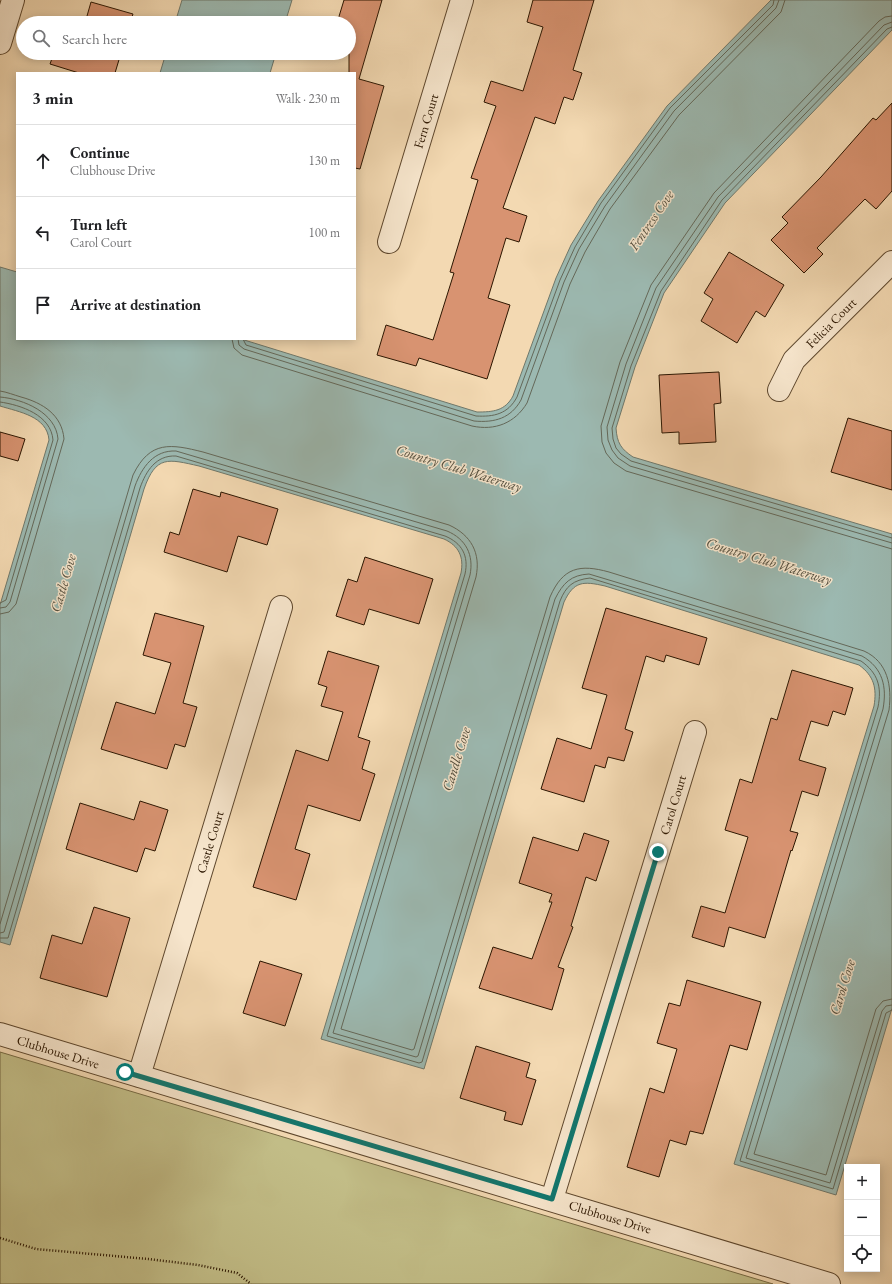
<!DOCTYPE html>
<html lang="en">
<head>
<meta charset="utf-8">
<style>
  body { margin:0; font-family:"EB Garamond",serif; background:#f6f6f6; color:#202124 }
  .controls { position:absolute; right:12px; bottom:12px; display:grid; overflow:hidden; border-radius:0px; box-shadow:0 2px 10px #0003 }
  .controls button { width:36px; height:36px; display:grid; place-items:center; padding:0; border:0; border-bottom:1px solid #e0e0e0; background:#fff; color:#202124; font:20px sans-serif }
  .stop { position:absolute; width:12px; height:12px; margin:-9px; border:3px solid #0f766e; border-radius:50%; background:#fff }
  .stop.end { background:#0f766e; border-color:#fff; box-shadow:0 1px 4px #0008 }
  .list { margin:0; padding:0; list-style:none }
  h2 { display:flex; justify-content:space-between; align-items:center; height:52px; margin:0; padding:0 16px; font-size:17px }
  h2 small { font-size:13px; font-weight:400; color:#757577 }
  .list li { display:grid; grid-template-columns:26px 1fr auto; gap:12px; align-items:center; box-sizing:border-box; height:72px; padding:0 16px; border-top:1px solid #e0e0e0 }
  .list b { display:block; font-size:15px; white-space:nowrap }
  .list p { margin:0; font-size:13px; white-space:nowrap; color:#757577 }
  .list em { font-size:13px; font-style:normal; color:#757577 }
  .icon { flex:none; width:22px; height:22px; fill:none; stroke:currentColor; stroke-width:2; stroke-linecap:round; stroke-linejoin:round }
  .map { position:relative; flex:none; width:892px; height:1284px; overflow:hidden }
  .search { position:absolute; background:#fff; box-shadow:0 2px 10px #0003; left:16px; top:16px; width:340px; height:44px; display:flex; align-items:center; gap:10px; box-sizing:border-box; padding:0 14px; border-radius:22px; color:#757577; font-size:15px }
  .panel { position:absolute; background:#fff; box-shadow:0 2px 10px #0003; left:16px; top:72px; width:340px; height:268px; border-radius:0px }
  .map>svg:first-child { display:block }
</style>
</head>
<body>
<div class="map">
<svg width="892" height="1284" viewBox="0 0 892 1284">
  <rect width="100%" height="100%" fill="#f3d9b2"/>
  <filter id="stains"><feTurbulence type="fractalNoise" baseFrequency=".005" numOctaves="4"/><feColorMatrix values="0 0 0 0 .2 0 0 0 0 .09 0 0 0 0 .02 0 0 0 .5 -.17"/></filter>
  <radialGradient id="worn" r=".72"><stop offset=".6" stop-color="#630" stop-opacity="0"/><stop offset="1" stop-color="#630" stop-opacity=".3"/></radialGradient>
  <path fill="#c2bd87" stroke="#776a44" d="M 0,1052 L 773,1284 L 0,1284 Z"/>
  <path fill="#9cb9b1" stroke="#6f786b" d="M 182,0 L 292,0 L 285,23 L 175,23 Z
    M 771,0 L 892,0 L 892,30 L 725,203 L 664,293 L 635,367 L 616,428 C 617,443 621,449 633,457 L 892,534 L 892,1008 L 836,1195 L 734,1164 L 874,706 C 877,688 874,676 859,665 L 605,586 C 583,581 574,581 564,602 L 424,1069 L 321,1039 L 461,573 C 464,557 459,546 444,539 L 199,466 C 168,459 156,455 144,489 L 10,945 L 0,942 L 0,605 L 49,440 C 47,416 19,412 0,406 L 0,267 L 17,272 L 17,339 L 241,339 L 477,412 C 493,412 505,411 513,396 L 556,278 L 571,245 L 598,201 L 667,106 Z
    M 166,53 L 276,53 L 270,73 L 160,73 Z"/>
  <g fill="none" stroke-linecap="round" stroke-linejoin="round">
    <path stroke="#646859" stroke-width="1" d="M 892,16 L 885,17 L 879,21 L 714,193 L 651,285 L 620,362 L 601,426 L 602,442 L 606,453 L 614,463 L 626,471 L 892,549
      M 892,22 L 884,25 L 718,197 L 656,288 L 626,364 L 607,427 L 608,440 L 612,450 L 618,458 L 630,466 L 892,543
      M 892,27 L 887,29 L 722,200 L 661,291 L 631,366 L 612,428 L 613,439 L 616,448 L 621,454 L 631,461 L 892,538
      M 232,339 L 234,348 L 242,355 L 472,426 C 495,431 515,423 527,403 L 570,284 L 585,252 L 610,209 L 679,115 L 781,12 L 785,0
      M 238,339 L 239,345 L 244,349 L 474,421 C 495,423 511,418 521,400 L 564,282 L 579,249 L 605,206 L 674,111 L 776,8 L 779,0
      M 243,339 L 246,345 L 476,416 C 494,417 508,414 517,397 L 560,280 L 575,247 L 601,203 L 670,108 L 773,5 L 774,0
      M 0,391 C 7,392 14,395 21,397 C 43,403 62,415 64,439 L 16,604 L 9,612 L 0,614
      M 0,397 C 24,399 56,413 58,439 L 10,602 L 6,607 L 0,608
      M 0,402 C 21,405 51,415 53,440 L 6,600 L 0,603
      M 0,924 L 133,475 C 150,440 171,444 203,452 L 449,525 C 471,535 481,553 476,577 L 341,1029 L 412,1050 L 414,1049 L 550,597 C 563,567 580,564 609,572 L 864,651 C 888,662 892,686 889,710 L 754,1154 L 826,1175 L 876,1009 L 883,1001 L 892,999
      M 0,933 L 4,932 L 135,486 C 142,467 154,450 176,451 L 447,531 C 466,539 474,555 470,575 L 333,1033 L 416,1057 L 418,1056 L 555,599 C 563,583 571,575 589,574 L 862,656 C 883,668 887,687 883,709 L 746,1158 L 830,1183 L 882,1011 L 886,1006 L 892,1005
      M 0,938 L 8,938 L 140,488 C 146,471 156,455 176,456 L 445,536 C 462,543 469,556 465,574 L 327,1036 L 419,1063 L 422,1062 L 560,601 C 566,586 573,580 590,578 L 861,661 C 878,673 882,687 878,707 L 740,1161 L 833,1189 L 886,1013 L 892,1010"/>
  </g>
  <path fill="#d89371" stroke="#2c1601" d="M 344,0 L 382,0 L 359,79 L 384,86 L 360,169 L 355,168 L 355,73 L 349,73 L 349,23 L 337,23 Z
    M 533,0 L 594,0 L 573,70 L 582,73 L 573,100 L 564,97 L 555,124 L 535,117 L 503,208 L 527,216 L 519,242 L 506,238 L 488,298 L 510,305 L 487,379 L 419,358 L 416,366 L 377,355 L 386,325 L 433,340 L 454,273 L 450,272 L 478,180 L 471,178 L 496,106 L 484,102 L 491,81 L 523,91 L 543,27 L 527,22 Z
    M 91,2 L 133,14 L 130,23 L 85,23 Z
    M 54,53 L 121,53 L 115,73 L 79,73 L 50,64 Z
    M 892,103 L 892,191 L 876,209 L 865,199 L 817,248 L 823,254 L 804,273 L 771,240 L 788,223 L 782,217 L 821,177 L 873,118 L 876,120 Z
    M 729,252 L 784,285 L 765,317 L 756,311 L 737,343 L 701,321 L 713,299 L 704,293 Z
    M 719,372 L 721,403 L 714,404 L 716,442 L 679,444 L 679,432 L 662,433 L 659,375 Z
    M 848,418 L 892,431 L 892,490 L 831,472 Z
    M 0,432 L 25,439 L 18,461 L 0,456 Z
    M 193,489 L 220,497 L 221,492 L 278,509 L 267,545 L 238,536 L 227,572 L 164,552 L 170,532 L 179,535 Z
    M 365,557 L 433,579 L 419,624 L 369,609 L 364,625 L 336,616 L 348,579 L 357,582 Z
    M 606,608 L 707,638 L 699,665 L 666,655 L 664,662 L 646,656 L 625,729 L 633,732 L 624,761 L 608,757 L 605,768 L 595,765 L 584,802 L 541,789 L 557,738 L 591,749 L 607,695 L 582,688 Z
    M 155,613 L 204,626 L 183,703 L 197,707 L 185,747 L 175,744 L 167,769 L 101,749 L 116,702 L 155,714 L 171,663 L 143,655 Z
    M 328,651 L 379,666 L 358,737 L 370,741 L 362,769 L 375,774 L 360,821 L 308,805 L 295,849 L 310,854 L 296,900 L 253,887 L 296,750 L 328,761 L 343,712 L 321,706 L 327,687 L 318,684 Z
    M 792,670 L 853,688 L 845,715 L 833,711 L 828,726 L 811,721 L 799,760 L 826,768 L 818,796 L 802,791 L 790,831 L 798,833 L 792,851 L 791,850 L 765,938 L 729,927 L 724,947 L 692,937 L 701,906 L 725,913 L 748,837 L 725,830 L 740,779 L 752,783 L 771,718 L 777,720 Z
    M 140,801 L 168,810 L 155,851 L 145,848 L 137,872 L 66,849 L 80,803 L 134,820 Z
    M 584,833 L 609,841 L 596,881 L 586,877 L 571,926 L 573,927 L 558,967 L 564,969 L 552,1010 L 479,988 L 493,947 L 532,959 L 552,902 L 549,902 L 552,894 L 519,883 L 533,837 L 578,851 Z
    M 94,907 L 130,918 L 107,997 L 40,978 L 52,935 L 82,944 Z
    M 260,961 L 302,974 L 285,1026 L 243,1013 Z
    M 687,980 L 761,1002 L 747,1050 L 730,1045 L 703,1134 L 690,1131 L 686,1145 L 670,1140 L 659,1177 L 627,1167 L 650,1088 L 664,1093 L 677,1049 L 657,1043 L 669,1003 L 680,1006 Z
    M 476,1046 L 530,1063 L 526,1077 L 536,1080 L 522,1125 L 504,1120 L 506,1112 L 460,1098 Z"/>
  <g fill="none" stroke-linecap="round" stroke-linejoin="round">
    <defs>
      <path id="minor" d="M 0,43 L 13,0
        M 389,242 L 462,0
        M 779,390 L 794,360 L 892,262
        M 0,1034 L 829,1284
        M 139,1076 L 281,607
        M 552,1199 L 695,732"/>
    </defs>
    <use href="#minor" stroke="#5e472d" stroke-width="24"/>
    <path stroke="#2c1601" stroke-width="2.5" stroke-dasharray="1 2" stroke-linecap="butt" d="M 0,1238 L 36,1249 L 148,1259 L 198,1265 L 237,1273 L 251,1284"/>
    <use href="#minor" stroke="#f7e6cd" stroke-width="22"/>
  </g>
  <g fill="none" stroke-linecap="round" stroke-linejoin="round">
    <path stroke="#0f766e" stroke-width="5" d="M 125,1072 L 552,1199 L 658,852"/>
  </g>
  <g text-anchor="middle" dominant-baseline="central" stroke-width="3" stroke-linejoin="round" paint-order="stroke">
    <g font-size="13" fill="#2c1601" stroke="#f7e6cd">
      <text transform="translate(426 121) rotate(-73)">Fern Court</text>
      <text transform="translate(831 323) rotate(-45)">Felicia Court</text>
      <text transform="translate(673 805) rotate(-73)">Carol Court</text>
      <text transform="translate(210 842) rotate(-73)">Castle Court</text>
      <text transform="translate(58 1052) rotate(17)">Clubhouse Drive</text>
      <text transform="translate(610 1217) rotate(17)">Clubhouse Drive</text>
    </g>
    <g font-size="14" font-style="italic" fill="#534f3f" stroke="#f7e6cd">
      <text transform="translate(651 220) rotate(-56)">Fentress Cove</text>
      <text transform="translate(459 468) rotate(17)">Country Club Waterway</text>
      <text transform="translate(769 561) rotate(17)">Country Club Waterway</text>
      <text transform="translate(63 583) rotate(-74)">Castle Cove</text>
      <text transform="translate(456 759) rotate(-73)">Candle Cove</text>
      <text transform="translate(842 987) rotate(-73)">Carol Cove</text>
    </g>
  </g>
  <rect width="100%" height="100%" filter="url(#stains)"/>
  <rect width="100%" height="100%" fill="url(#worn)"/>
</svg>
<div class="controls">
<button>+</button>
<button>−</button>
<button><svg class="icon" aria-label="locate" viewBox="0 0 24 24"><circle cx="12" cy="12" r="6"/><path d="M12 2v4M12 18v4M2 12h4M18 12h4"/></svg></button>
</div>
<div class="stop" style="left:125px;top:1072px"></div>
<div class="stop end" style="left:658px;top:852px"></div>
<div class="search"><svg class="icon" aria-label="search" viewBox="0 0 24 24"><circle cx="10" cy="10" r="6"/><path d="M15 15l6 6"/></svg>Search here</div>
<section class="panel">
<h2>3 min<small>Walk · 230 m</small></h2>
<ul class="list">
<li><svg class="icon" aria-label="ahead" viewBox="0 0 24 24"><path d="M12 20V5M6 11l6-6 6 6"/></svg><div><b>Continue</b><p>Clubhouse Drive</p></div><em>130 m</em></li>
<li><svg class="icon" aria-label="left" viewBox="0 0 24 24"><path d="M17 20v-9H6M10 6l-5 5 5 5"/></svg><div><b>Turn left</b><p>Carol Court</p></div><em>100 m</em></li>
<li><svg class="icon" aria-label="arrive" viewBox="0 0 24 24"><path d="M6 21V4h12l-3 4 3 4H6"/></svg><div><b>Arrive at destination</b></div></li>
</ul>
</section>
</div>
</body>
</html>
